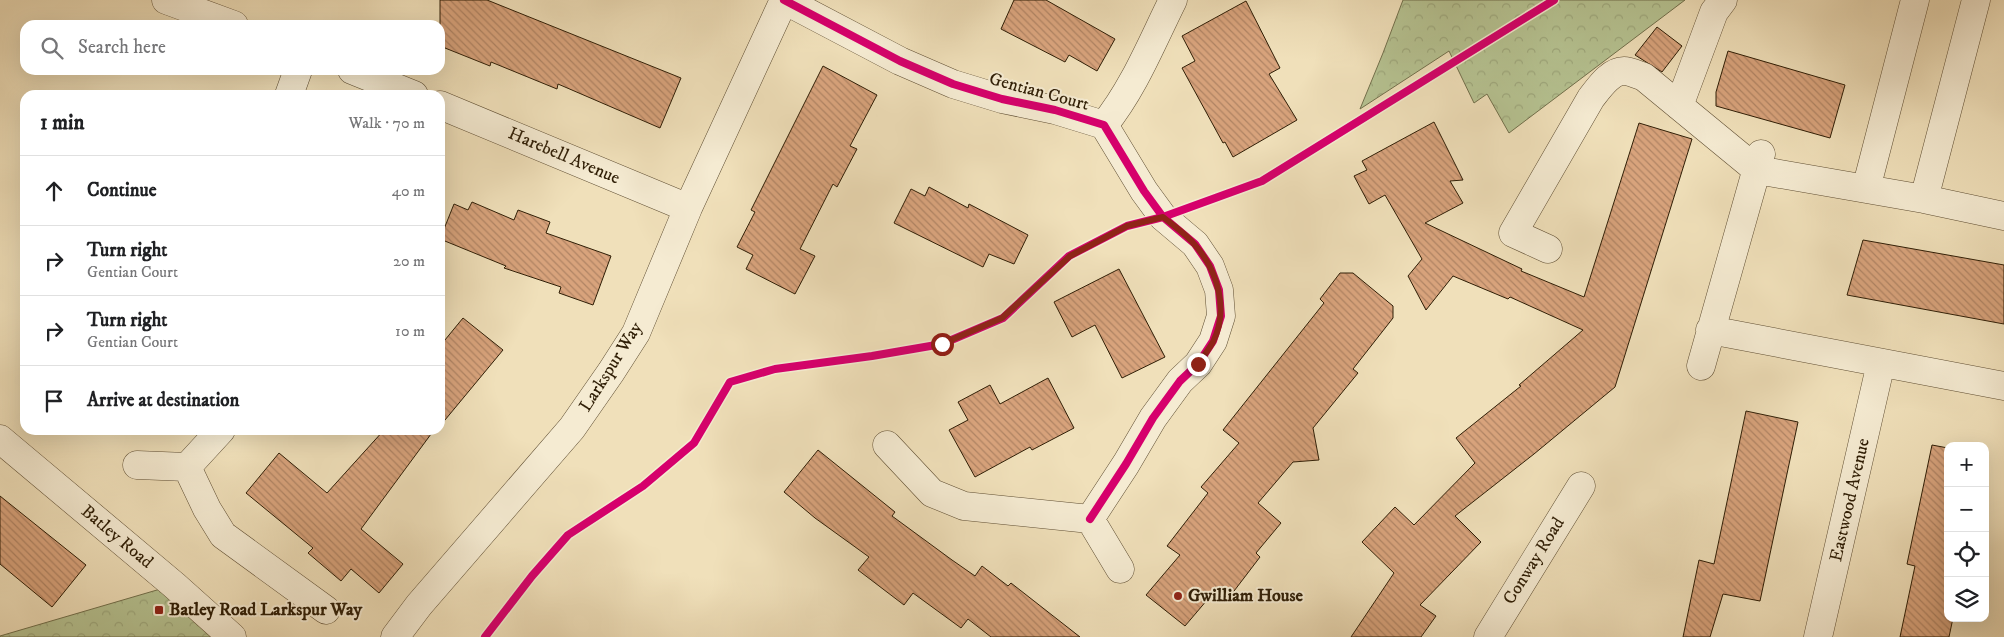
<!DOCTYPE html>
<html lang="en">
<head>
<meta charset="utf-8">
<style>
  body { margin:0; font-family:"IM FELL DW Pica",serif; background:#f2f2f2; color:#202124 }
  .controls { position:absolute; right:15px; bottom:15px; display:grid; overflow:hidden; border-radius:10px; box-shadow:0 5px 20px #0002 }
  .controls button { width:45px; height:45px; display:grid; place-items:center; padding:0; border:0; border-bottom:1px solid #e0e0e0; background:#fff; color:#202124; font:25px sans-serif }
  .stop { position:absolute; width:15px; height:15px; margin:-11px; border:4px solid #8f2418; border-radius:50%; background:#fff }
  .stop.end { background:#8f2418; border-color:#fff; box-shadow:0 1px 5px #0008 }
  .list { margin:0; padding:0; list-style:none }
  h2 { display:flex; justify-content:space-between; align-items:center; height:65px; margin:0; padding:0 20px; font-size:21px }
  h2 small { font-size:16px; font-weight:400; color:#757577 }
  .list li { display:grid; grid-template-columns:32px 1fr auto; gap:15px; align-items:center; box-sizing:border-box; height:70px; padding:0 20px; border-top:1px solid #e0e0e0 }
  .list b { display:block; font-size:19px; white-space:nowrap }
  .list p { margin:0; font-size:16px; white-space:nowrap; color:#757577 }
  .list em { font-size:16px; font-style:normal; color:#757577 }
  .icon { flex:none; width:28px; height:28px; fill:none; stroke:currentColor; stroke-width:2; stroke-linecap:round; stroke-linejoin:round }
  .map { position:relative; flex:none; width:2004px; height:637px; overflow:hidden }
  .search { position:absolute; background:#fff; box-shadow:0 5px 20px #0002; left:20px; top:20px; width:425px; height:55px; display:flex; align-items:center; gap:12px; box-sizing:border-box; padding:0 18px; border-radius:15px; color:#757577; font-size:19px }
  .panel { position:absolute; background:#fff; box-shadow:0 5px 20px #0002; left:20px; top:90px; width:425px; height:345px; border-radius:15px }
  .map>svg:first-child { display:block }
</style>
</head>
<body>
<div class="map">
<svg width="2004" height="637" viewBox="0 0 2004 637">
  <defs>
    <pattern id="park-crowns" width="20" height="18" patternUnits="userSpaceOnUse" patternTransform="scale(1.25)"><rect width="20" height="18" fill="#b6c392"/><path d="M2 6a3 3 0 1 1 6 0M12 15a3 3 0 1 1 6 0" fill="none" stroke="#9da77c"/></pattern>
    <pattern id="building-back-hatch" width="6" height="6" patternUnits="userSpaceOnUse" patternTransform="scale(1.25)"><rect width="6" height="6" fill="#d8a37c"/><path d="M-1 5l2 2M0 0l6 6M5-1l2 2" fill="none" stroke="#b08464"/></pattern>
  </defs>
  <rect width="100%" height="100%" fill="#f0e0ba"/>
  <filter id="stains"><feTurbulence type="fractalNoise" baseFrequency=".004" numOctaves="4"/><feColorMatrix values="0 0 0 0 .2 0 0 0 0 .09 0 0 0 0 .02 0 0 0 .5 -.17"/></filter>
  <radialGradient id="worn" r=".72"><stop offset=".6" stop-color="#630" stop-opacity="0"/><stop offset="1" stop-color="#630" stop-opacity=".3"/></radialGradient>
  <path fill="url(#park-crowns)" stroke="#72704c" d="M 1403,0 L 1685,0 L 1509,133 L 1487,94 L 1474,103 L 1449,51 L 1360,109 L 1383,53 Z
    M 174,585 L 232,637 L 0,637 L 0,636 Z"/>
  <path fill="url(#building-back-hatch)" stroke="#2f1e06" d="M 440,0 L 487,0 L 681,78 L 660,128 L 558,84 L 557,89 L 491,62 L 490,66 L 440,46 Z
    M 1014,0 L 1046,0 L 1115,39 L 1097,71 L 1069,55 L 1065,62 L 1001,29 Z
    M 1246,1 L 1280,68 L 1269,74 L 1297,120 L 1233,157 L 1225,142 L 1223,143 L 1182,68 L 1195,61 L 1182,36 Z
    M 1657,27 L 1682,46 L 1662,72 L 1635,55 Z
    M 1728,51 L 1845,85 L 1830,138 L 1716,106 L 1716,92 Z
    M 823,66 L 877,95 L 850,146 L 857,149 L 837,187 L 833,184 L 800,249 L 815,256 L 795,294 L 746,269 L 753,255 L 737,247 L 755,212 L 751,210 Z
    M 1434,122 L 1463,180 L 1450,181 L 1463,203 L 1425,223 L 1522,269 L 1521,271 L 1584,297 L 1639,123 L 1692,139 L 1615,387 L 1534,454 L 1455,516 L 1481,542 L 1420,605 L 1436,616 L 1421,637 L 1351,637 L 1394,573 L 1362,542 L 1395,507 L 1414,525 L 1475,463 L 1456,438 L 1521,386 L 1519,385 L 1583,330 L 1510,297 L 1508,299 L 1453,276 L 1426,310 L 1408,276 L 1422,259 L 1385,195 L 1369,204 L 1354,176 L 1367,170 L 1362,161 Z
    M 929,187 L 968,208 L 969,204 L 1028,235 L 1014,264 L 989,254 L 983,267 L 894,223 L 911,189 L 925,196 Z
    M 472,202 L 514,220 L 518,210 L 550,222 L 546,233 L 611,256 L 593,305 L 559,293 L 561,287 L 504,268 L 506,266 L 440,239 L 454,204 L 468,210 Z
    M 1863,240 L 2004,265 L 2004,324 L 1847,295 Z
    M 1119,269 L 1165,357 L 1122,378 L 1095,325 L 1072,337 L 1054,302 Z
    M 1340,273 L 1353,273 L 1393,306 L 1393,318 L 1353,369 L 1358,373 L 1313,428 L 1319,460 L 1293,462 L 1258,503 L 1281,523 L 1256,553 L 1260,557 L 1231,595 L 1219,586 L 1185,626 L 1146,595 L 1180,555 L 1167,546 L 1208,493 L 1201,487 L 1239,443 L 1223,430 L 1324,303 L 1320,299 Z
    M 463,318 L 503,350 L 440,426 L 440,346 Z
    M 1048,378 L 1074,428 L 1032,450 L 1030,447 L 975,477 L 949,430 L 968,420 L 958,402 L 990,385 L 1000,404 Z
    M 1746,411 L 1798,422 L 1760,601 L 1723,594 L 1710,637 L 1683,637 L 1699,560 L 1714,564 Z
    M 384,430 L 434,430 L 361,529 L 403,564 L 379,593 L 351,569 L 341,581 L 308,553 L 313,548 L 246,493 L 279,453 L 327,493 Z
    M 1932,445 L 1948,448 L 1948,618 L 1953,618 L 1949,637 L 1900,637 L 1915,566 L 1907,564 Z
    M 818,450 L 895,512 L 892,516 L 952,560 L 975,576 L 982,566 L 1008,586 L 1011,583 L 1080,637 L 991,637 L 968,619 L 961,628 L 913,593 L 904,605 L 858,570 L 869,557 L 815,518 L 784,492 Z
    M 0,496 L 86,565 L 52,607 L 0,564 Z"/>
  <g fill="none" stroke-linecap="round" stroke-linejoin="round">
    <defs>
      <path id="minor" d="M 166,0 L 234,25
        M 784,0 L 900,61 L 953,84 L 1002,99 L 1055,110 L 1104,125 L 1144,191 L 1163,217 L 1195,244 L 1210,266 L 1219,290 L 1221,316 L 1213,341 L 1198,364 L 1180,381 L 1153,418 L 1126,464 L 1090,519
        M 352,70 L 414,95
        M 289,95 L 298,70
        M 440,105 L 688,208
        M 1679,106 L 1714,12 L 1723,0
        M 1104,125 C 1134,88 1152,42 1173,0
        M 1866,189 L 1915,0
        M 1924,199 L 1976,0
        M 1548,249 L 1513,233 L 1591,98 C 1599,88 1610,71 1624,71 C 1630,71 1638,75 1644,77 L 1757,170 L 1924,199 L 2004,216
        M 1710,330 L 2004,386
        M 1701,366 L 1761,154
        M 0,439 L 174,585 L 232,637
        M 887,445 L 932,493 L 964,506 L 1090,519 L 1120,569
        M 137,465 L 187,467 L 207,509 L 223,535 L 326,610
        M 187,467 L 221,430
        M 395,637 L 419,605 L 572,428 L 611,372 L 636,333 L 688,208 L 784,0
        M 1488,637 L 1581,486
        M 1818,637 L 1881,363"/>
    </defs>
    <use href="#minor" stroke="#5f4e33" stroke-width="29"/>
    <use href="#minor" stroke="#f5ebd2" stroke-width="28"/>
    <defs>
      <path id="cycleway" d="M 784,0 L 900,61 L 953,84 L 1002,99 L 1055,110 L 1104,125 L 1144,191 L 1163,217 L 1195,244 L 1210,266 L 1219,290 L 1221,316 L 1213,341 L 1198,364 L 1180,381 L 1153,418 L 1126,464 L 1090,519
        M 485,637 L 532,576 L 568,535 L 643,486 L 694,443 L 730,382 L 775,369 L 872,356 L 942,344 L 1003,318 L 1069,256 L 1127,226 L 1163,217 L 1262,181 L 1554,0"/>
    </defs>
    <use href="#cycleway" stroke="#f5ebd2" stroke-width="11"/>
    <use href="#cycleway" stroke="#d6006c" stroke-width="8"/>
  </g>
  <g fill="none" stroke-linecap="round" stroke-linejoin="round">
    <path stroke="#8f2418" stroke-width="6" d="M 942,344 L 1002,318 L 1070,256 L 1127,226 L 1163,217 C 1174,226 1186,234 1195,245 C 1218,271 1229,310 1213,342 C 1209,349 1203,357 1198,364"/>
  </g>
  <g fill="#8f2418" stroke="#f5ebd2" stroke-width="2">
    <circle cx="1178" cy="596" r="5"/>
    <rect x="154" y="605" width="10" height="10" rx="2.5"/>
  </g>
  <g text-anchor="middle" dominant-baseline="central" stroke-width="4" stroke-linejoin="round" paint-order="stroke">
    <g font-size="18" fill="#2f1e06" stroke="#f5ebd2">
      <text transform="translate(1039 92) rotate(15)">Gentian Court</text>
      <text transform="translate(564 156) rotate(23)">Harebell Avenue</text>
      <text transform="translate(611 367) rotate(-58)">Larkspur Way</text>
      <text transform="translate(1850 500) rotate(-77)">Eastwood Avenue</text>
      <text transform="translate(117 537) rotate(40)">Batley Road</text>
      <text transform="translate(1534 561) rotate(-58)">Conway Road</text>
    </g>
    <g font-size="18" font-weight="bold" fill="#2f1e06" stroke="#f5ebd2" text-anchor="start">
      <text x="1188" y="596">Gwilliam House</text>
      <text x="169" y="610">Batley Road Larkspur Way</text>
    </g>
  </g>
  <rect width="100%" height="100%" filter="url(#stains)"/>
  <rect width="100%" height="100%" fill="url(#worn)"/>
</svg>
<div class="controls">
<button>+</button>
<button>−</button>
<button><svg class="icon" aria-label="locate" viewBox="0 0 24 24"><circle cx="12" cy="12" r="6"/><path d="M12 2v4M12 18v4M2 12h4M18 12h4"/></svg></button>
<button><svg class="icon" aria-label="layers" viewBox="0 0 24 24"><path d="M12 4l9 5-9 5-9-5zM3 14l9 5 9-5"/></svg></button>
</div>
<div class="stop" style="left:942px;top:344px"></div>
<div class="stop end" style="left:1198px;top:364px"></div>
<div class="search"><svg class="icon" aria-label="search" viewBox="0 0 24 24"><circle cx="10" cy="10" r="6"/><path d="M15 15l6 6"/></svg>Search here</div>
<section class="panel">
<h2>1 min<small>Walk · 70 m</small></h2>
<ul class="list">
<li><svg class="icon" aria-label="ahead" viewBox="0 0 24 24"><path d="M12 20V5M6 11l6-6 6 6"/></svg><div><b>Continue</b></div><em>40 m</em></li>
<li><svg class="icon" aria-label="right" viewBox="0 0 24 24"><path d="M7 20v-9h11M14 6l5 5-5 5"/></svg><div><b>Turn right</b><p>Gentian Court</p></div><em>20 m</em></li>
<li><svg class="icon" aria-label="right" viewBox="0 0 24 24"><path d="M7 20v-9h11M14 6l5 5-5 5"/></svg><div><b>Turn right</b><p>Gentian Court</p></div><em>10 m</em></li>
<li><svg class="icon" aria-label="arrive" viewBox="0 0 24 24"><path d="M6 21V4h12l-3 4 3 4H6"/></svg><div><b>Arrive at destination</b></div></li>
</ul>
</section>
</div>
</body>
</html>
